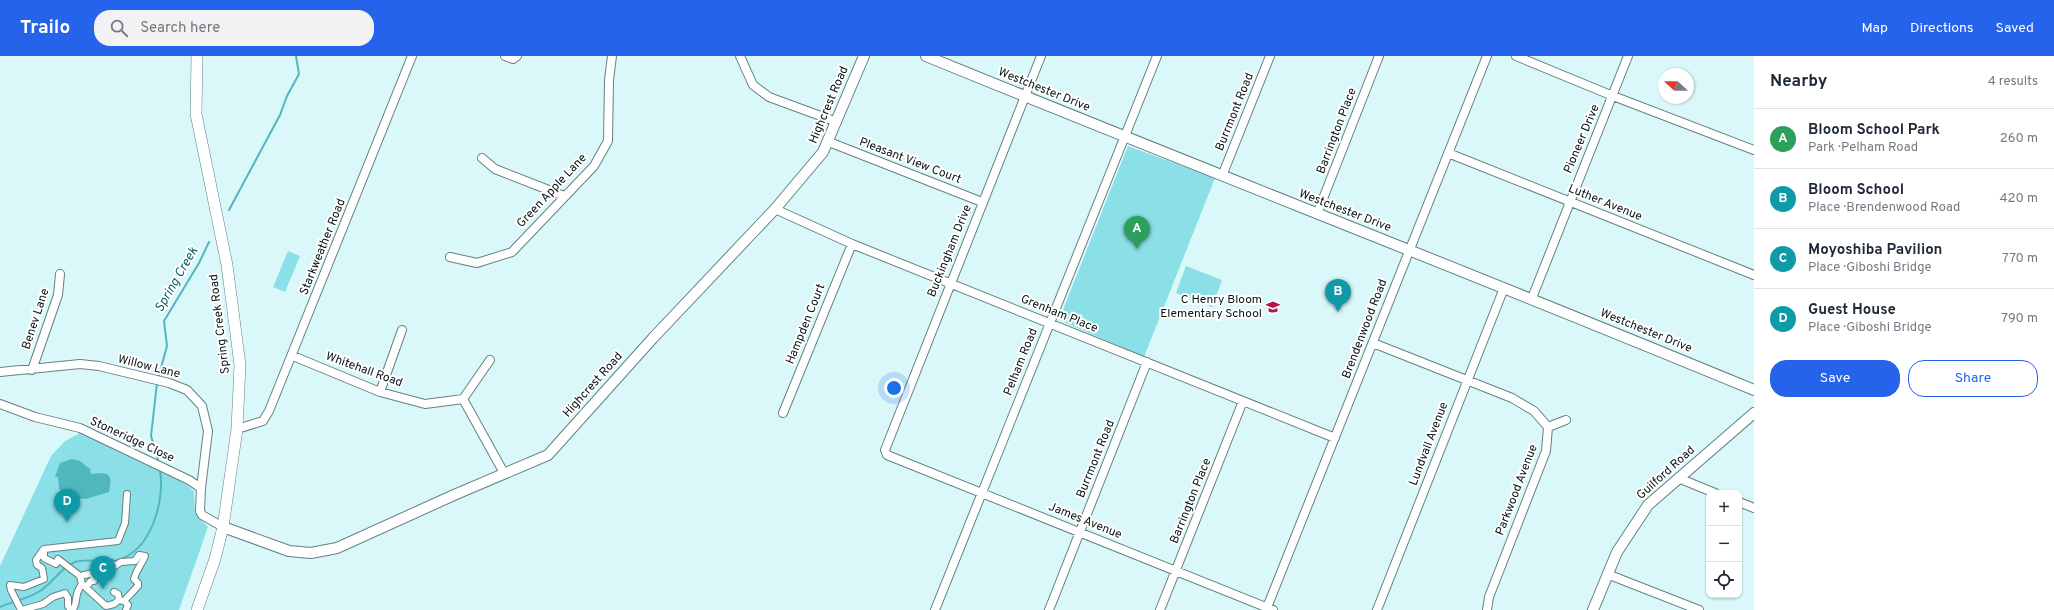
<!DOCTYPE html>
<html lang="en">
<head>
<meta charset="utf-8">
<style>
  body { margin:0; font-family:Overpass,sans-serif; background:#f2f2f3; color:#1f2937 }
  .controls { position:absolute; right:12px; bottom:12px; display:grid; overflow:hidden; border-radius:8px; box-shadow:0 1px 3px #0004 }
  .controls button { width:36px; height:36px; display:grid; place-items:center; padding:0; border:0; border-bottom:1px solid #e0e1e3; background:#fff; color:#1f2937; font:20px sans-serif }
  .compass { position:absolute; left:1658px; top:12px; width:36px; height:36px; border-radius:50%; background:#fff; box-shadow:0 1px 3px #0004; rotate:292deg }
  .you { position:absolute; left:894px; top:332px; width:14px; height:14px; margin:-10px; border:3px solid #fff; border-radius:50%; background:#1a73e8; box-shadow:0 0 0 6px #1a73e833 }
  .badge { display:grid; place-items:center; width:26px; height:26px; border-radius:50%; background:#2563eb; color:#fff; font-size:13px; font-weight:700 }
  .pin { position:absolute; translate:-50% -33px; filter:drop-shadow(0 1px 2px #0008) }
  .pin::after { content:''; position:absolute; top:21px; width:14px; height:12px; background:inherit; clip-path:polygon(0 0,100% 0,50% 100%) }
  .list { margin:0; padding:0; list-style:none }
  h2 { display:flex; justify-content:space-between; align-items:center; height:52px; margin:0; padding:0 16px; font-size:17px }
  h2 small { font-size:13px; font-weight:400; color:#747a83 }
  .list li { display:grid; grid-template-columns:26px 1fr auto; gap:12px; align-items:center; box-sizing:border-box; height:60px; padding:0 16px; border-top:1px solid #e0e1e3 }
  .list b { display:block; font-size:15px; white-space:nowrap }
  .list p { margin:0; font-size:13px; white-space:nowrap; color:#747a83 }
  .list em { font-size:13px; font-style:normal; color:#747a83 }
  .actions { display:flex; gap:8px; padding:12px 16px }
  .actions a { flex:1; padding:9px 0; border:1px solid #2563eb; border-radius:16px; text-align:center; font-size:14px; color:#2563eb }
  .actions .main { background:#2563eb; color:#fff }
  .icon { flex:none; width:22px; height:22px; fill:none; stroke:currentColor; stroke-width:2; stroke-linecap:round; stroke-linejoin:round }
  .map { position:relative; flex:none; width:1754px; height:554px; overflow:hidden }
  header { display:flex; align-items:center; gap:24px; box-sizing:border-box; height:56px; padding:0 20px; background:#2563eb; color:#fff }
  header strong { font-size:19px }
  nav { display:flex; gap:22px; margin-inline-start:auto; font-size:14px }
  .search { width:280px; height:36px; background:#f2f2f3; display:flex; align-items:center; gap:10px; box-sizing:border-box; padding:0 14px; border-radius:16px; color:#747a83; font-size:15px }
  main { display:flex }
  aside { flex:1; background:#fff }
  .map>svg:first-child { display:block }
</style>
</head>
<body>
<header>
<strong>Trailo</strong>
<div class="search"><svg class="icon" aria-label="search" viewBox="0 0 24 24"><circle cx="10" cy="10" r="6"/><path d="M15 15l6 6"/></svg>Search here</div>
<nav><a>Map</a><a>Directions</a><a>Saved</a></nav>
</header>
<main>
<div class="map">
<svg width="1754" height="554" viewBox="0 0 1754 554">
  <rect width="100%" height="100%" fill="#daf8fa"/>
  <path fill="#8ae0e6" d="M 1128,90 L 1215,122 L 1144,301 L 1059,264 Z
    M 288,195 L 300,200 L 285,236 L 273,231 Z
    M 1186,210 L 1222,224 L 1212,251 L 1176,237 Z
    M 80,377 L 183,426 L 194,435 L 195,457 L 208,471 L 179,554 L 0,554 L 0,510 L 51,400 L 65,385 Z"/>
  <path fill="#51b7be" d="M 72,403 L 80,405 L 90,413 L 91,418 C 109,416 113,417 109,436 L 86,443 L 75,442 L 69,435 L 65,436 L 59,433 L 58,421 L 55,421 L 60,407 Z"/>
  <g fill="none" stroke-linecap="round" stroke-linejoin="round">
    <path stroke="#51b7be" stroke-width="2" d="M 229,154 L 280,59 L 287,40 L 299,18 L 296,0
      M 158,323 L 167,290 L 164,265 L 199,207 L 209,186
      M 157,327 L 151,380 L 159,407
      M 0,551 C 13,545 28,543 40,535 C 53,527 60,512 75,506 C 86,502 105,507 118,504 C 152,494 165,444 160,414"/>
    <defs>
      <path id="pedestrian" d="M 80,520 L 93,517 L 111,507 L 115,510 L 121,506 L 135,505 L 139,499 L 145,500 C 141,510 137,512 134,523 L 138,527 L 138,530 L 124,545 L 128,549 L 126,554
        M 82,528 L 106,550 L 114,548 L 119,544 L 124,545
        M 86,531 L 91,525 L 94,525 L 93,517
        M 114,536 L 118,538 L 119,544
        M 21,554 L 11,534 L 10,529 L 24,531 L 44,523 L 42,512 L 37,509 L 36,504 L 43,494
        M 22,554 L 43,548 L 53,541 L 65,537 L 68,542 L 68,550 L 71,554
        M 73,554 C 79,542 73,540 82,528 L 80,520 L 58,503 L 56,508 L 44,502 L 44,493 L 118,485 L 125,467 L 127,438"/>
      <path id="minor" d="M 505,0 L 513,3 L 517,0
        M 740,0 L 753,29 L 769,41 L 837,66
        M 1041,0 L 885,394 L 887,399 L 1273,554
        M 1516,0 L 1613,40 L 1754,94
        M 829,86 L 982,146
        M 1448,97 L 1754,219
        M 482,102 L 495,113 L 564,140
        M 1222,120 L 1270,0
        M 775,153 L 852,188 L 1335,382
        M 1317,158 L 1379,0
        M 450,201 L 477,207 L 512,196 L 594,110 L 608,85 L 609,24 L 612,0
        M 1532,242 L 1628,0
        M 1373,287 L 1512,342 L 1534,355 L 1548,371 L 1546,395 L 1489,541 L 1487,554
        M 293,300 L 380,336 L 425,348 L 463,343
        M 32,314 L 58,239 L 60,218
        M 0,316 L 80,308 L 99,310 L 169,327 L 187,334 L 202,350 L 208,375 L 201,432
        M 380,336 L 402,274
        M 463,343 L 504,417
        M 463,343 L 490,304
        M 0,348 L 35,361 L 80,372 L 189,424 L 201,432 L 200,455 L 202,459 L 223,471
        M 783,357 L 852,188
        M 1548,371 L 1566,364
        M 237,373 L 263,365 L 269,355 L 412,0
        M 1678,422 L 1715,437
        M 1739,446 L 1754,452
        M 1607,518 L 1699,554
        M 935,554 L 1157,0
        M 1049,554 L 1147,306
        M 1160,554 L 1243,345
        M 1266,554 L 1487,0
        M 1377,554 L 1504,232"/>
      <path id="tertiary" d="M 926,0 C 1202,113 1479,220 1754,334
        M 223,471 L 289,495 L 311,497 L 337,492 L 454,439 L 548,399 L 653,282 L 775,153 L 823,96 L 864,0
        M 1593,554 L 1617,496 L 1648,449 L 1754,357"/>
      <path id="secondary" d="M 197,0 L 196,58 L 227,209 L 240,309 L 237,373 L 223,471 L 215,503 L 197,554"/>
    </defs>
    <use href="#pedestrian" stroke="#658082" stroke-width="8"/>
    <use href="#minor" stroke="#658082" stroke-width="10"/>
    <use href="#tertiary" stroke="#658082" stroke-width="12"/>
    <use href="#secondary" stroke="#658082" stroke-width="12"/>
    <use href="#pedestrian" stroke="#fff" stroke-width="6"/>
    <use href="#minor" stroke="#fff" stroke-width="8"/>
    <use href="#tertiary" stroke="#fff" stroke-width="10"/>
    <use href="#secondary" stroke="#fff" stroke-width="11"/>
  </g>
  <defs>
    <symbol id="school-bare" viewBox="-9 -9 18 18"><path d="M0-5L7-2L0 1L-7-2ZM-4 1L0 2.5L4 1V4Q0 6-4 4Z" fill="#ad1a47" stroke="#fff" stroke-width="2.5" paint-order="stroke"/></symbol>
  </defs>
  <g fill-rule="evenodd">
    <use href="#school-bare" x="1263" y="241" width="20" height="20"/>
  </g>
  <g text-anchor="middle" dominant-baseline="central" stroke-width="4" stroke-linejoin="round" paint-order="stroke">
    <g font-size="12" fill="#081313" stroke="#fff">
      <text transform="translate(1044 34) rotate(22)">Westchester Drive</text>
      <text transform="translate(829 49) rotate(-67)">Highcrest Road</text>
      <text transform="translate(1235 56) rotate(-68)">Burrmont Road</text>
      <text transform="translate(1337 75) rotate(-69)">Barrington Place</text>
      <text transform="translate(1582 83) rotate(-67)">Pioneer Drive</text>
      <text transform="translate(910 105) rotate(21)">Pleasant View Court</text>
      <text transform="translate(552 135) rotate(-47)">Green Apple Lane</text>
      <text transform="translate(1605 147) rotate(22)">Luther Avenue</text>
      <text transform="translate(1345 155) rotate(21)">Westchester Drive</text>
      <text transform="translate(323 191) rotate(-68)">Starkweather Road</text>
      <text transform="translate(950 195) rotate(-68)">Buckingham Drive</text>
      <text transform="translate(1059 258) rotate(22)">Grenham Place</text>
      <text transform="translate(36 263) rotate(-72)">Benev Lane</text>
      <text transform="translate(220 268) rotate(-97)">Spring Creek Road</text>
      <text transform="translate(806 268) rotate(-68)">Hampden Court</text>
      <text transform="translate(1365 273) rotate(-69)">Brendenwood Road</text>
      <text transform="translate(1646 275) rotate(22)">Westchester Drive</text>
      <text transform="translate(1021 306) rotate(-68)">Pelham Road</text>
      <text transform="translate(149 311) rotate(14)">Willow Lane</text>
      <text transform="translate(364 314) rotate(20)">Whitehall Road</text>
      <text transform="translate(593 329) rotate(-48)">Highcrest Road</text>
      <text transform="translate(132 384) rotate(25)">Stoneridge Close</text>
      <text transform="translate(1429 388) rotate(-69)">Lundvall Avenue</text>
      <text transform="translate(1096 403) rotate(-68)">Burrmont Road</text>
      <text transform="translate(1666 417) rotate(-42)">Guilford Road</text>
      <text transform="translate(1517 434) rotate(-69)">Parkwood Avenue</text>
      <text transform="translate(1191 445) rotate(-68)">Barrington Place</text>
      <text transform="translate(1085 465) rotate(22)">James Avenue</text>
    </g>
    <g font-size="12" fill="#081313" stroke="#fff" text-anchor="end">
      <text x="1262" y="244">C Henry Bloom<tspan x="1262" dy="14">Elementary School</tspan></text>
    </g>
    <g font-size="13" font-style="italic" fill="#076267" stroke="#fff">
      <text transform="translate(177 224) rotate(-60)">Spring Creek</text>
    </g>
  </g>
</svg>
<div class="controls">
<button>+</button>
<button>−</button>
<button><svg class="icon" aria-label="locate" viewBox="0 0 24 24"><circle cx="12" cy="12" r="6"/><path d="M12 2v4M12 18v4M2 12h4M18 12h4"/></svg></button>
</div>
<svg class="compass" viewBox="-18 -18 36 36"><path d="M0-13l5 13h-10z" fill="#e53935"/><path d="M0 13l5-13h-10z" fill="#747a83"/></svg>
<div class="you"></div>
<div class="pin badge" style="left:1137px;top:193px;background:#2e9e5b">A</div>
<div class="pin badge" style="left:1338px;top:256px;background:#0f9aa8">B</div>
<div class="pin badge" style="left:103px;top:533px;background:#0f9aa8">C</div>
<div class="pin badge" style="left:67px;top:466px;background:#0f9aa8">D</div>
</div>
<aside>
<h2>Nearby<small>4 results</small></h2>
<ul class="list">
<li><span class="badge" style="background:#2e9e5b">A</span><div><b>Bloom School Park</b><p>Park · Pelham Road</p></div><em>260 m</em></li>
<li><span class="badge" style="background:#0f9aa8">B</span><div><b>Bloom School</b><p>Place · Brendenwood Road</p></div><em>420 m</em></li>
<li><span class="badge" style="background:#0f9aa8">C</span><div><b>Moyoshiba Pavilion</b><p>Place · Giboshi Bridge</p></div><em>770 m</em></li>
<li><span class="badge" style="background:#0f9aa8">D</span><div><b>Guest House</b><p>Place · Giboshi Bridge</p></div><em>790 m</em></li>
</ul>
<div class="actions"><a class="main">Save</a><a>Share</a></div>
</aside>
</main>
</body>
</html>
